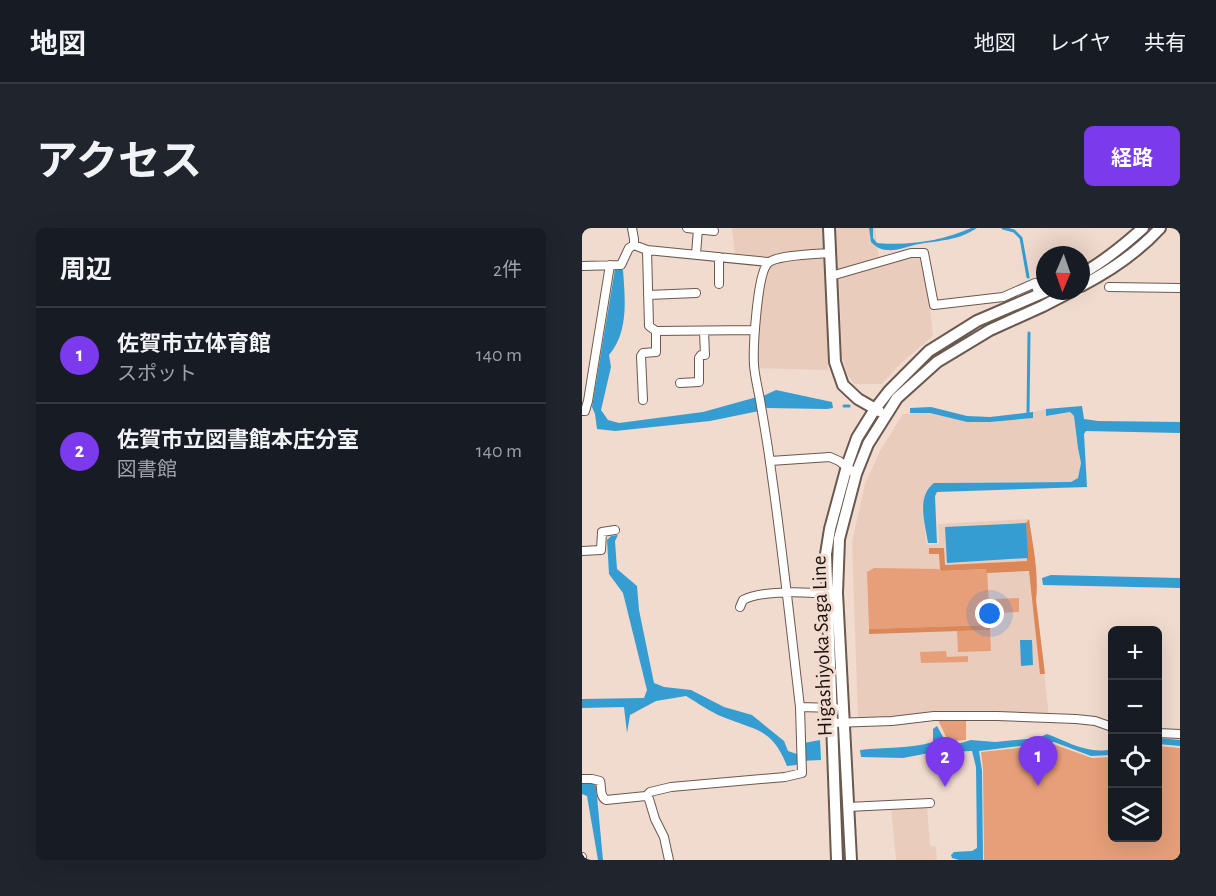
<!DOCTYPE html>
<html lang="ja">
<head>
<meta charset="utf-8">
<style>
  body { margin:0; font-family:"Alegreya Sans","Noto Sans JP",sans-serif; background:#20242c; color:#f1f3f6 }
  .controls { position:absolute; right:18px; bottom:18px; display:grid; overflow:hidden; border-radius:9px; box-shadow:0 6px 24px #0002 }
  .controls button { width:54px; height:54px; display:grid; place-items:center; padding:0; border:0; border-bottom:2px solid #363941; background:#171b24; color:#f1f3f6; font:30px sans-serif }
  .compass { position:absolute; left:454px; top:18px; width:54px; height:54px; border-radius:50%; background:#171b24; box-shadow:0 6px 24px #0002; rotate:182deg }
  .you { position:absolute; left:408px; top:386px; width:21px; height:21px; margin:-15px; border:4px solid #fff; border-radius:50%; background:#1a73e8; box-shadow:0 0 0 9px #1a73e833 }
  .badge { display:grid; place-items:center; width:39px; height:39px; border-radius:50%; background:#7c3aed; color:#fff; font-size:20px; font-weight:700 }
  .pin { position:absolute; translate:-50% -50px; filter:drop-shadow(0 2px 3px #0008) }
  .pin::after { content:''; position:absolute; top:32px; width:21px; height:18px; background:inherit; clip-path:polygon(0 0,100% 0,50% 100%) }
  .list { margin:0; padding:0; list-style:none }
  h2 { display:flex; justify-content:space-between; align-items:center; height:78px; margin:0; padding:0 24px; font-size:26px }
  h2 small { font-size:20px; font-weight:400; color:#9ea1a6 }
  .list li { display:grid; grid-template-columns:39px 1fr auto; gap:18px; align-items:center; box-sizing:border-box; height:96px; padding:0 24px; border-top:2px solid #363941 }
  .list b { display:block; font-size:22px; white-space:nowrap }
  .list p { margin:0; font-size:20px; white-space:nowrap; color:#9ea1a6 }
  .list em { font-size:20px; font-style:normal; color:#9ea1a6 }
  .icon { flex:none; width:33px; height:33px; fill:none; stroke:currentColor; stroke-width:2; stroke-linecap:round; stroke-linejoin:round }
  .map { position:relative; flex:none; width:598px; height:632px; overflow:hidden; border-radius:9px }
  header { display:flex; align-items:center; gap:36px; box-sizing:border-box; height:84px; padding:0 30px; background:#171b24; border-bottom:2px solid #363941 }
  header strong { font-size:28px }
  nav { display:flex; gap:33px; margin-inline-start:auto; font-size:21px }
  .intro { display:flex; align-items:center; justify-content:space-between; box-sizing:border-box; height:144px; padding:0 36px }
  h1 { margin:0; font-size:42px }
  .button { padding:15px 27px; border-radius:9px; background:#7c3aed; color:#fff; font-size:21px; font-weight:700 }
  main { display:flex; gap:36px; padding:0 36px }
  aside { flex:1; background:#171b24; border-radius:9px; box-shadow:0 6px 24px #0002 }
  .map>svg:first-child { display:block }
</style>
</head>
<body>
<header>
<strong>地図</strong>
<nav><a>地図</a><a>レイヤ</a><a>共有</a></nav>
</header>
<div class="intro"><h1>アクセス</h1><a class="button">経路</a></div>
<main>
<aside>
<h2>周辺<small>2件</small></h2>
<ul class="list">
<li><span class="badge">1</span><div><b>佐賀市立体育館</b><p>スポット</p></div><em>140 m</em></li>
<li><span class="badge">2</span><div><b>佐賀市立図書館本庄分室</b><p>図書館</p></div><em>140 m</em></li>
</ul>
</aside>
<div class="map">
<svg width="598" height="632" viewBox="0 0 598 632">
  <rect width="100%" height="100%" fill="#f1dace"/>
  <path fill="#eaccbd" d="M 150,0 L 242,0 L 242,21 L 186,30 L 153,28 Z
    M 253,0 L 293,0 L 297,33 L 256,44 Z
    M 243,27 L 246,142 L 174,140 L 175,94 L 180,60 L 188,37 L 207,31 Z
    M 329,29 L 340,29 L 349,75 L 348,80 L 351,108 L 319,135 L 300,156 L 272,156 L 265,145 L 260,127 L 257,48 Z
    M 464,181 L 465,188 L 488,184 L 492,188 L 496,220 L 499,235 L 496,250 L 489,254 L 352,255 L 340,278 L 344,314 L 345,317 L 357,316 L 356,296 L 447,291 L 453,337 L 455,361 L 454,372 L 467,489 L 276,491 L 270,314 L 283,256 L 298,223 L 321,186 L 348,185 L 385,194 L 408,194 L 451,190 L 451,184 Z
    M 345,578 L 348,618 L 354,619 L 355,631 L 353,632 L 314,632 L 309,580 Z"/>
  <path fill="#e79f79" d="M 292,340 L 357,341 L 359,343 L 405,341 L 408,397 L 287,401 L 285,344 Z
    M 437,370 L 437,384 L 413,385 L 413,371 Z
    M 408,402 L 409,423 L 376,424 L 375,403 Z
    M 364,423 L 365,429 L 386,428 L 386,434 L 339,435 L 338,424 Z
    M 356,492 L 384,492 L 384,512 L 366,513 Z
    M 471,516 L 510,530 L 530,529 L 530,610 L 576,610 L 576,518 L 598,520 L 598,632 L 402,632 L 401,541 L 399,524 Z"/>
  <path fill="#db8758" d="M 447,291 C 451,318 457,345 454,372 L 463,446 L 458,446 L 447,343 L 405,345 L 404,341 L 359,343 L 358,341 L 357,326 L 347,326 L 347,320 L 362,320 L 363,337 L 445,333 L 444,295 Z
    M 408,397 L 408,402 L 287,406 L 287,401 Z"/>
  <path fill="#359dd2" d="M 287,0 L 291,0 L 291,10 L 295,15 C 327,18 359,13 389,0 L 395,0 C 375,13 359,12 337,16 C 326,18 316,23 305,22 C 298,22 293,18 289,14 Z
    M 33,41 L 41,42 C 43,70 47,104 27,127 L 29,139 L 19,182 L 26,192 L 37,195 L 121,184 L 175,169 L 181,172 L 181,168 L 194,162 L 250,174 L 251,180 L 245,181 L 185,180 L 182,177 L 177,183 L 128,193 L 33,203 L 15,201 L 13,186 L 10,179 Z
    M 500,178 L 502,191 L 516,193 L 598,194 L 598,205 L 504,203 L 502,206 L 505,259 L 355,264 L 353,268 L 355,315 L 346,315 C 343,295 334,269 352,255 L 489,254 L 496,250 L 499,235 L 496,220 L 492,188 L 488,184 L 464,188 L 464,181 Z
    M 349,179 L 385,188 L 408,189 L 451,184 L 451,190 L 408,194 L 385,194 L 348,185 L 328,185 L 328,180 Z
    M 444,295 L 446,330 L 365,335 L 363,299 Z
    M 36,307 L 33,313 L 35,341 L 55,358 L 57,382 L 72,455 L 82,459 L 109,462 L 142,479 L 170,487 L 202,513 L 206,523 L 215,526 L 222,525 L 222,515 L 238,512 L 239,532 L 217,533 L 214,537 L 205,538 C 190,500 175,503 141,489 C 128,484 116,475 104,468 L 74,473 L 48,487 L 45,505 L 42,479 L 0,480 L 0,471 L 62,470 L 65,462 L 41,365 L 27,346 L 25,312 L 29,308 Z
    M 469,347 L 598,350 L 598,360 L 461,357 L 460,350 Z
    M 438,412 L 450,412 L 451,437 L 439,438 Z
    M 355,498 L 365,516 L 379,515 L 389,512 L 413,514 L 456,510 L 465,506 C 486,514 507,527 530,521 L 530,527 L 509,528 L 472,514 L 397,523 L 400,543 L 401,632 L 377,632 L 370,630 L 369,627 L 372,624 L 390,623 L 395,620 L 394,539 L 390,523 L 347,525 L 321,530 L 279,529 L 278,522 C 303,519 328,521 351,514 L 351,501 Z
    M 576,510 L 598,512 L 598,518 L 576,516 Z
    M 11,555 L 14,558 L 21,632 L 16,632 L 5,568 L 0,566 L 0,556 Z"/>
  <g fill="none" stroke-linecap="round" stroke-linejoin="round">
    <path stroke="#359dd2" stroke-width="3" d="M 421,0 L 432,3 L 439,10 L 446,49
      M 262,178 L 267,178
      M 446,186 L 447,105"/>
    <defs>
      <path id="minor" d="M 50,0 L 52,11 L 52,17 L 65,22
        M 105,0 L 132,3
        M 248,25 C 235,26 194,27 186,35 C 175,45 171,121 172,137 C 173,151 177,164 179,178 C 183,201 187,225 190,249 C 201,326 209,403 218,479 L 253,480
        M 114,26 L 116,1
        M 137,29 L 137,56
        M 0,38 L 39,37 L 47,20 L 52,17
        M 249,48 L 329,25 L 342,25 L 352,77 L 421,69 L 453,55 L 457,67
        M 527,59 L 598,60
        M 66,67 L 114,65
        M 173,102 L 74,103 L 67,98 L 65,22 L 186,34
        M 98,155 L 117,154 L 117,130 L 119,127 L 123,127 L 122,103
        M 61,172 L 59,128 L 61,125 L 74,124 L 74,103
        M 0,183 L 3,183 L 6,173 L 28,37
        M 188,233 L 248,229 L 257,233 L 274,246
        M 0,323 L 19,322 L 20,304 L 33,302
        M 158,379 L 161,372 C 179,362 224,364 245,366
        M 250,495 L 310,493 L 352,488 L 415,488 L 494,491 L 513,493 L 530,499
        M 576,505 L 598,506
        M 0,551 L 10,551 L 18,553 C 20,559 17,568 24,572 L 64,568 L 68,564 L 89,559 L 203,549 L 220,545 L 218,479
        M 64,568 L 67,571 L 73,591 L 82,609 L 87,632
        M 266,579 L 348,575
        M 0,629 L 0,632"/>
      <path id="secondary" d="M 247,0 L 253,134 L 261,157 L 276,171 L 297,183
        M 499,46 C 522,34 542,17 561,0
        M 499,58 C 528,43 556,24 578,0
        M 255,632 L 244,326 L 248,301 L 265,238 L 275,210 L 293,181 L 307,163 L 347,123 L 395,93 L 465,63
        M 269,632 L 255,365 L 257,311 L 274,246 L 286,216 L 315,170 L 355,134 L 408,102 L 461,78 L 490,63"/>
    </defs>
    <use href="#minor" stroke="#6b584e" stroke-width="10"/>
    <use href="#secondary" stroke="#6b584e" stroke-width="14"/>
    <use href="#minor" stroke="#fff" stroke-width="8"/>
    <use href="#secondary" stroke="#fff" stroke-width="10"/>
  </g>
  <g text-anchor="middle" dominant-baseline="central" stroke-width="6" stroke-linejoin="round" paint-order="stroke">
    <g font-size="21" fill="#1a120e" stroke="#f1dace">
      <text transform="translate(240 418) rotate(-92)">Higashiyoka Saga Line</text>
    </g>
  </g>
</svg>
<div class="controls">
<button>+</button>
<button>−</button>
<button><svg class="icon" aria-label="locate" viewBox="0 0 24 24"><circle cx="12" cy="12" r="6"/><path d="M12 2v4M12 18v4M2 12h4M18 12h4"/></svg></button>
<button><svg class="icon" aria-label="layers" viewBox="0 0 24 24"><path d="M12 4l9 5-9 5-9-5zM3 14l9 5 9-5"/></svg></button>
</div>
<svg class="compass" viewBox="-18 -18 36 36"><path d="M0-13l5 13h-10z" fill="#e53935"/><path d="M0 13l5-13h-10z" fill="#9ea1a6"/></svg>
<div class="you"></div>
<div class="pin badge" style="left:456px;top:558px">1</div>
<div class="pin badge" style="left:363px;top:559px">2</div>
</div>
</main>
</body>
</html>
